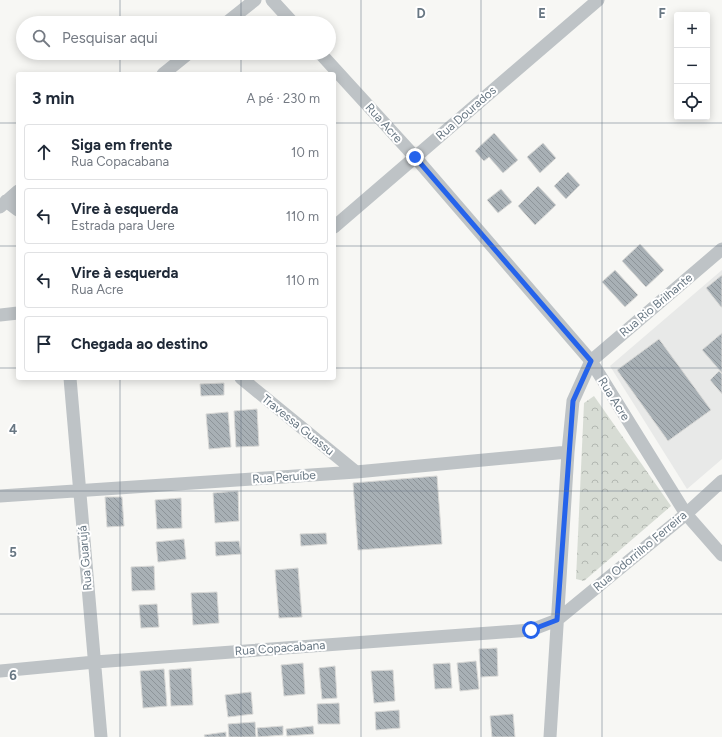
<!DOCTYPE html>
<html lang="pt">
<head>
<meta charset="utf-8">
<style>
  body { margin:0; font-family:Figtree,sans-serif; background:#f6f6f7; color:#1f2937 }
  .controls { position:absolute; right:12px; top:12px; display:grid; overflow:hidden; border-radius:4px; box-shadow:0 2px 10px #0003 }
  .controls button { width:36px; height:36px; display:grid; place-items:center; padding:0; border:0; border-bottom:1px solid #e0e1e3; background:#fff; color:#1f2937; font:20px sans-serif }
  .stop { position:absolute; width:12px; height:12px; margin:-9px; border:3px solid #2563eb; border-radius:50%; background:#fff }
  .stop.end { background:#2563eb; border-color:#fff; box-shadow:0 1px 4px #0008 }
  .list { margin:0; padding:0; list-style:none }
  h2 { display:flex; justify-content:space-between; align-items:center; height:52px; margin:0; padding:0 16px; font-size:17px }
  h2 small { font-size:13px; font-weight:400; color:#747a83 }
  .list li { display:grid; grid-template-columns:26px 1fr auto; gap:12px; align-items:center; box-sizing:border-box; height:56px; margin:0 8px 8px; padding:0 8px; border:1px solid #e0e1e3; border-radius:4px }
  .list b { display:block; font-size:15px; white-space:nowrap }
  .list p { margin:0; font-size:13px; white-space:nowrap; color:#747a83 }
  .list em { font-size:13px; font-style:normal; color:#747a83 }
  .icon { flex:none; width:22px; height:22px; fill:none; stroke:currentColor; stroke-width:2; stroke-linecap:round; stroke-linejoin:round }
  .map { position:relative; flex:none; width:722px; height:737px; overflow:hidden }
  .search { position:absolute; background:#fff; box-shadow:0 2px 10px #0003; left:16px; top:16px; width:320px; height:44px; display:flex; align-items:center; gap:10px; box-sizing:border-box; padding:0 14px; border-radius:22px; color:#747a83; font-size:15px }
  .panel { position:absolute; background:#fff; box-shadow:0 2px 10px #0003; left:16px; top:72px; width:320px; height:308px; border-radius:4px }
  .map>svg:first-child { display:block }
</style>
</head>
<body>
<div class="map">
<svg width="722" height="737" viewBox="0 0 722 737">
  <defs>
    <pattern id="park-crowns" width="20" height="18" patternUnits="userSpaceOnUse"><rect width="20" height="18" fill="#d7dcd4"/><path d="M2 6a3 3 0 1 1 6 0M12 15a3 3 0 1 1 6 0" fill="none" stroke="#b2b7b1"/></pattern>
    <pattern id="building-back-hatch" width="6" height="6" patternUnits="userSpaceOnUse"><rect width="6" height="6" fill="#a8b0b5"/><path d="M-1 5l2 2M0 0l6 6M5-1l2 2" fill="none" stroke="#8d9499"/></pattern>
  </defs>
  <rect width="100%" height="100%" fill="#f7f7f4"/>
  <path fill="#e8e9e8" d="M 722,270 L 722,459 L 687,489 L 610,366 Z"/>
  <path fill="url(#park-crowns)" d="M 594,396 L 671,506 L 584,581 L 576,579 L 584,403 Z"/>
  <path fill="url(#building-back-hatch)" stroke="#d9d9d7" d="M 494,133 L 518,160 L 503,173 L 489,157 L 484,161 L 475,151 Z
    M 543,143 L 556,158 L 540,173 L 527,157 Z
    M 568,172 L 580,185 L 566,199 L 554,186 Z
    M 538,186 L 556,205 L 535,225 L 518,206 Z
    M 501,189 L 512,202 L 498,213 L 487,200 Z
    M 640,244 L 664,270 L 646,287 L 622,261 Z
    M 615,270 L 638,295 L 625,307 L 602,282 Z
    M 722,275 L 722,307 L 721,307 L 706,288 Z
    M 722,333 L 722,373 L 702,350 Z
    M 659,339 L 711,410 L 668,441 L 617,370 Z
    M 719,371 L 722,374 L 722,394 L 710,380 Z
    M 224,383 L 224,395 L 201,396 L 200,384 Z
    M 257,409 L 259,446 L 236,447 L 234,411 Z
    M 228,412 L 231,447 L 209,449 L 206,414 Z
    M 437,476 L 442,544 L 358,550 L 353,483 Z
    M 238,491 L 239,521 L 215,523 L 213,493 Z
    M 105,497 L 122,497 L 124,526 L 107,527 Z
    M 181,498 L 182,528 L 157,529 L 155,500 Z
    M 326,533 L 327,544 L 301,546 L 300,534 Z
    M 184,539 L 186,559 L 158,562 L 156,542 Z
    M 239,541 L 241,554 L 216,556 L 215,542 Z
    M 154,566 L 155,590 L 132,591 L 131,567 Z
    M 298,568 L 302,617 L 279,618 L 275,570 Z
    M 217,592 L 219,623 L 193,625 L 191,593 Z
    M 157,604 L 159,627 L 141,628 L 139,605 Z
    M 497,648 L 498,676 L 481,677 L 479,649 Z
    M 476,661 L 479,689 L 460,691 L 457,663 Z
    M 303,663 L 305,694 L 284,696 L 281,665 Z
    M 450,663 L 452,688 L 435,689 L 433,664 Z
    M 335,666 L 337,698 L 322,699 L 319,668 Z
    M 191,668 L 193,705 L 171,706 L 169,670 Z
    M 164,669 L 167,706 L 143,708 L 140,671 Z
    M 393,670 L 395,701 L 374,703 L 371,671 Z
    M 251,692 L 253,714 L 228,717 L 225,695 Z
    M 339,703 L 340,724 L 318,724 L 317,704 Z
    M 399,710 L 400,728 L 376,730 L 375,712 Z
    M 513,714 L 515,737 L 492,737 L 490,716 Z
    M 255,722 L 256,737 L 229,737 L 228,724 Z
    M 283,726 L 283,735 L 258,737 L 257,728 Z
    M 313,726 L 314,734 L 287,736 L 286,729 Z
    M 226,732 L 226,737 L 205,737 L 204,735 Z"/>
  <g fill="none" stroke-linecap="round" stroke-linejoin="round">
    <path stroke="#bec3c6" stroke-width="13" d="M 272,0 L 293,23
      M 226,23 L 255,0
      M 320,53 L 415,157 L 591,361 L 686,514 L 722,555
      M 163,74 L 189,53
      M 6,201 L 18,210
      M 0,207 L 18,191
      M 334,227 L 598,0
      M 0,315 L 18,313
      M 70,378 L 101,737
      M 241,378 L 356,472
      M 0,496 L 356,472 L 568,452
      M 0,671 L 95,662 L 531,630 L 557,620 L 686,514 L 722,481
      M 550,737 L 568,452 L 573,401 L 591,361 L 722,249"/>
  </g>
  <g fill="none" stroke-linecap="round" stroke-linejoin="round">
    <path stroke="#2563eb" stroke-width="5" d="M 415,157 L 591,361 L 573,401 L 557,620 L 531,630"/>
  </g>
  <path fill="none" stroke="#687783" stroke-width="1" stroke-opacity="0.55" d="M 120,0 L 120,23M 241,0 L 241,23M 361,0 L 361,737M 481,0 L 481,737M 602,0 L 602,737M 120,53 L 120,74M 241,53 L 241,74M 0,123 L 18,123M 334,123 L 722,123M 0,246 L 18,246M 334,246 L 722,246M 0,368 L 18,368M 334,368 L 722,368M 120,378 L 120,737M 241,378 L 241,737M 0,491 L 722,491M 0,614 L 722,614"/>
  <g text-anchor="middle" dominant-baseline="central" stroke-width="4" stroke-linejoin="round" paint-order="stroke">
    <g font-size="12" fill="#687783" stroke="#fff">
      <text transform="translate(466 113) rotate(-41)">Rua Dourados</text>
      <text transform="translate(384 123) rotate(48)">Rua Acre</text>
      <text transform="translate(656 305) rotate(-40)">Rua Rio Brilhante</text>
      <text transform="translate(614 399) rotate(58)">Rua Acre</text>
      <text transform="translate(298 425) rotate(39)">Travessa Guassu</text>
      <text transform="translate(284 477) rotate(-4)">Rua Peruíbe</text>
      <text transform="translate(640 551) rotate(-40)">Rua Odorrilho Ferreira</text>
      <text transform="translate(85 558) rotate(-95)">Rua Guarujá</text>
      <text transform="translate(280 648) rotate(-4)">Rua Copacabana</text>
    </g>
  </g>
  <g font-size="13" text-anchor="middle" font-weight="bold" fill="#687783" stroke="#fff" stroke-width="4" stroke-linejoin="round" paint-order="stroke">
    <text x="421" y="18">D</text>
    <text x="542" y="18">E</text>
    <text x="662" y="18">F</text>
    <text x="13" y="434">4</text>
    <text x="13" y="557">5</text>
    <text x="13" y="680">6</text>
  </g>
</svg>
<div class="controls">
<button>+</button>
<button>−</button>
<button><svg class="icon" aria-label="locate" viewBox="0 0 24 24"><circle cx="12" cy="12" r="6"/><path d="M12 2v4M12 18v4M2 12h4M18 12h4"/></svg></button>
</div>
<div class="stop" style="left:531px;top:630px"></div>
<div class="stop end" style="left:415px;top:157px"></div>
<div class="search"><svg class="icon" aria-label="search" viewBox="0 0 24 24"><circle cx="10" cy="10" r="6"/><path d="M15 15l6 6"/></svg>Pesquisar aqui</div>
<section class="panel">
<h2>3 min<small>A pé · 230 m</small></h2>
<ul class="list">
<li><svg class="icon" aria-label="ahead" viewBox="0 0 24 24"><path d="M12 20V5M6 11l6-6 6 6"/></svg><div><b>Siga em frente</b><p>Rua Copacabana</p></div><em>10 m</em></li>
<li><svg class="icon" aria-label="left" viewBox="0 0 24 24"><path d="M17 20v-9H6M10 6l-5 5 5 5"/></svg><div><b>Vire à esquerda</b><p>Estrada para Uere</p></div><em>110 m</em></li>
<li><svg class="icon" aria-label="left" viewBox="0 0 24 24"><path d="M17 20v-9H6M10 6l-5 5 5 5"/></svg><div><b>Vire à esquerda</b><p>Rua Acre</p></div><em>110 m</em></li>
<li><svg class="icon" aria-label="arrive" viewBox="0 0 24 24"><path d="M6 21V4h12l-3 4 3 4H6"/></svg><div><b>Chegada ao destino</b></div></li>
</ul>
</section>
</div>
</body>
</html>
